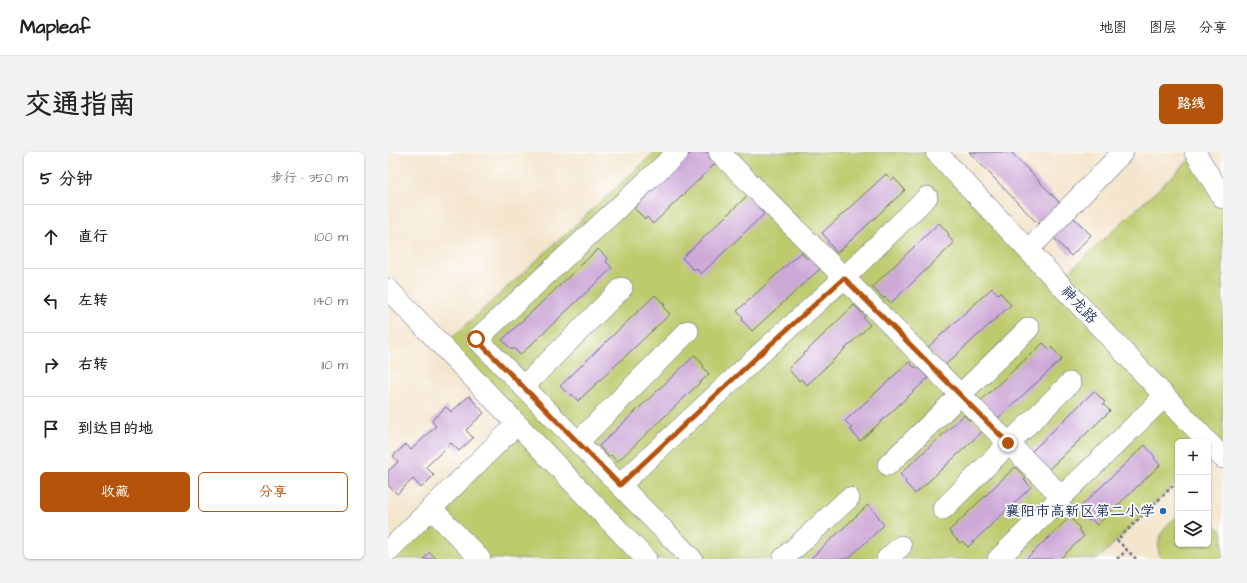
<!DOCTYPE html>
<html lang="zh">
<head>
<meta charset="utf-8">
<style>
  body { margin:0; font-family:"Architects Daughter","LXGW WenKai TC",sans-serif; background:#f2f2f2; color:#222 }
  .controls { position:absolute; right:12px; bottom:12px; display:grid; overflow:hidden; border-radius:6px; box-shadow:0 1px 3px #0004 }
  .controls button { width:36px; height:36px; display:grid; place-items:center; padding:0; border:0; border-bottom:1px solid #e0e0e0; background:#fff; color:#222; font:20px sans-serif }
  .stop { position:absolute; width:12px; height:12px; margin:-9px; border:3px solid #b45309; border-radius:50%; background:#fff }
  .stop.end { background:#b45309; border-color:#fff; box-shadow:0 1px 4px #0008 }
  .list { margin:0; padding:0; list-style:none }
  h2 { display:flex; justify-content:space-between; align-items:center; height:52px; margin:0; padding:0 16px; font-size:17px }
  h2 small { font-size:13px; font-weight:400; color:#767676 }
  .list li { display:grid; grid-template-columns:26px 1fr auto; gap:12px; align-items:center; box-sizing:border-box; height:64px; padding:0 16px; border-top:1px solid #e0e0e0 }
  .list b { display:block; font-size:15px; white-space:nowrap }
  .list em { font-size:13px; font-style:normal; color:#767676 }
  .actions { display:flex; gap:8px; padding:12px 16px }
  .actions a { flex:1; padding:9px 0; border:1px solid #b45309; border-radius:6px; text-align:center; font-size:14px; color:#b45309 }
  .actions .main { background:#b45309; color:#fff }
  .icon { flex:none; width:22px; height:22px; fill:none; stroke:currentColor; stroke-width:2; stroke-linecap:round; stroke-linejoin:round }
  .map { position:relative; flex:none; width:835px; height:407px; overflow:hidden; border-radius:6px }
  header { display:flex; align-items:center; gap:24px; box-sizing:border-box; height:56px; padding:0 20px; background:#fff; border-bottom:1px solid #e0e0e0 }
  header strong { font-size:19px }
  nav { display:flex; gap:22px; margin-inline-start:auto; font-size:14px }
  .intro { display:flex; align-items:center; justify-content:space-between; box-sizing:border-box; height:96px; padding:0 24px }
  h1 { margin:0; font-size:28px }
  .button { padding:10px 18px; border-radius:6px; background:#b45309; color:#fff; font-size:14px; font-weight:700 }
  main { display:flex; gap:24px; padding:0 24px }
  aside { flex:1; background:#fff; border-radius:6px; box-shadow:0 1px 3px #0004 }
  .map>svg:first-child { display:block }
</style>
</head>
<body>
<header>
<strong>Mapleaf</strong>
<nav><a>地图</a><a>图层</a><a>分享</a></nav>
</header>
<div class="intro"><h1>交通指南</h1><a class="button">路线</a></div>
<main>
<aside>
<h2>5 分钟<small>步行 · 350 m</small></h2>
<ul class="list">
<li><svg class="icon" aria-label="ahead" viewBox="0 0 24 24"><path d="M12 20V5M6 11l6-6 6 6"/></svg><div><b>直行</b></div><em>100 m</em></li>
<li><svg class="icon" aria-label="left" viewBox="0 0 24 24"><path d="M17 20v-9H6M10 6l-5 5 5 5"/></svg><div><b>左转</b></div><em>140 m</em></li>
<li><svg class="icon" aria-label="right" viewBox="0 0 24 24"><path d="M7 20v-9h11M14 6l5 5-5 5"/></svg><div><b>右转</b></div><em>110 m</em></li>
<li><svg class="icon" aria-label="arrive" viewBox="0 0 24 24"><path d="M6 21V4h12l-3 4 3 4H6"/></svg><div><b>到达目的地</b></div></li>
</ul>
<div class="actions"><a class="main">收藏</a><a>分享</a></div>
</aside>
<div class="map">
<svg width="835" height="407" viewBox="0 0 835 407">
  <rect width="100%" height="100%" fill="#fff"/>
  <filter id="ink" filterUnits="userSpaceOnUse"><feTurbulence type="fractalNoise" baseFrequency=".025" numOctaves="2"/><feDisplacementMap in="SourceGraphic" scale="8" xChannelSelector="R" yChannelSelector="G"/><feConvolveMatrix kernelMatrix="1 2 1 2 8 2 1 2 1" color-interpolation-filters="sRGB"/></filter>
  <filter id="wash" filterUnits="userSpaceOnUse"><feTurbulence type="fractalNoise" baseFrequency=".012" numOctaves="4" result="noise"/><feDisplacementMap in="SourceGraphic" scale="16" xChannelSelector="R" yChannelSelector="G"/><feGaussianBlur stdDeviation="0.9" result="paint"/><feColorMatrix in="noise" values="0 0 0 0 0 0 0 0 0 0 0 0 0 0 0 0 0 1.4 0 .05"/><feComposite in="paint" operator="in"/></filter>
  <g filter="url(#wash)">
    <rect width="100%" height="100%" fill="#f4e5cd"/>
    <path fill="#bdcb6d" stroke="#6c7d66" d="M 267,0 L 548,0 L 670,130 L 808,2 L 835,46 L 835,306 L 820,290 L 790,290 L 790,329 L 710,407 L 0,407 L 129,272 L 55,194 Z
      M 790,365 L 790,392 L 820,392 L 820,367 L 835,380 L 835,407 L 774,407 C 764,394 776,371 790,365 Z"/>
    <g id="blocks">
      <path fill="#cda9d7" d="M 304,0 L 320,0 L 323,3 L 321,5 L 328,11 L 265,72 L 259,65 L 257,67 L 246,56 Z
        M 581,0 L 623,0 L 673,52 L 651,73 Z
        M 498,22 L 504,28 L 506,26 L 517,38 L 449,101 L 439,89 L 440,88 L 434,81 Z
        M 361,42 L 371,54 L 370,55 L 376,62 L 313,122 L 308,116 L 306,118 L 294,106 Z
        M 685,65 L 703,83 L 683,104 L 665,85 Z
        M 551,71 L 561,82 L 560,84 L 566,91 L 503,151 L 497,145 L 496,147 L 484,135 Z
        M 210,97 L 220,107 L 218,109 L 224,116 L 132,203 L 126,196 L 124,198 L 114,188 Z
        M 413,100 L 419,107 L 421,105 L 432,117 L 364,179 L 354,168 L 355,166 L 349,159 Z
        M 604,136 L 610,142 L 612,140 L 623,153 L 555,215 L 540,195 Z
        M 267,143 L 277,153 L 275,155 L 282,162 L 190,249 L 184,242 L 182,244 L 172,234 Z
        M 466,153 L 477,164 L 475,166 L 482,173 L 419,233 L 413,227 L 411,229 L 400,217 Z
        M 655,191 L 661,197 L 663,195 L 674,207 L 606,270 L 591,250 Z
        M 307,203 L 316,214 L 315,215 L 321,222 L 229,310 L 223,303 L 221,305 L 211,294 Z
        M 521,210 L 527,216 L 529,214 L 540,226 L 472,289 L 462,277 L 464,276 L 457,269 Z
        M 706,239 L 717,250 L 715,252 L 722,259 L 659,319 L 640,303 Z
        M 81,244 L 96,261 L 78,278 L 85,286 L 71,299 L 63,291 L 38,315 L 46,323 L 33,336 L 25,327 L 9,342 L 0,333 L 0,319 L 10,310 L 5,304 L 18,292 L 23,298 L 48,274 L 43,269 L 58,255 L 63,260 Z
        M 576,263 L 582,269 L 584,267 L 595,279 L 527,342 L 517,330 L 518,329 L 512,322 Z
        M 757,293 L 767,305 L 766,306 L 772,313 L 709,373 L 703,367 L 701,369 L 690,357 Z
        M 627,315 L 638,327 L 636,328 L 643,335 L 580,395 L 574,389 L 572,391 L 561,379 Z
        M 480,353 L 491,365 L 490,366 L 496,373 L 460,407 L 422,407 Z
        M 682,365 L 692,376 L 690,377 L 696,384 L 672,407 L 638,407 Z
        M 42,400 L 48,407 L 35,407 Z"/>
    </g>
  </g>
  <g filter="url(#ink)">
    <use href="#blocks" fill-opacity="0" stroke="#676f85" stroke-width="1"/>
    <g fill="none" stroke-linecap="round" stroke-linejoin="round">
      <defs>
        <path id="minor" d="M 290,0 L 89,187 L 304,407
          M 331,0 L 674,345
          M 548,0 L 835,306
          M 807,0 L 835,46
          M 640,98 L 735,0
          M 0,137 L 258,407
          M 135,235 L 234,136
          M 190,290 L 300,179
          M 500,313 L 641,176
          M 232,333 L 372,202 L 456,126 L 539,45
          M 43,356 L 92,407
          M 555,357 L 682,231
          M 0,399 L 129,272
          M 395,407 L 461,346
          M 499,407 L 513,394
          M 610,407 L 777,244"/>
      </defs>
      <use href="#minor" stroke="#676f85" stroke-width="22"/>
      <path stroke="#676f85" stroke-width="2.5" stroke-dasharray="3 3" stroke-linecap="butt" d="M 729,407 L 739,398
        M 748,407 L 729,388 L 790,329"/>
      <use href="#minor" stroke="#fff" stroke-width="21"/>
    </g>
  </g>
  <g fill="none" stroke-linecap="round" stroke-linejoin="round" filter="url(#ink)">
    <path stroke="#b45309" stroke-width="5" d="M 88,187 L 232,333 L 372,202 L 456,126 L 620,291"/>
  </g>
  <circle fill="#1f6fb2" stroke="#fff" stroke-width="1.5" cx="775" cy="359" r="4"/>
  <g text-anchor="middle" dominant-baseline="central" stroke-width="3.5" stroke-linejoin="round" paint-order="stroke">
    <g font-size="15" fill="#1b2f5e" stroke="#fff">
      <text transform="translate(691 153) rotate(47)">神龙路</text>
    </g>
    <g font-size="15" fill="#1b2f5e" stroke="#fff" text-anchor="end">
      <text x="767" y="359">襄阳市高新区第二小学</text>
    </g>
  </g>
</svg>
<div class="controls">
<button>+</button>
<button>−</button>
<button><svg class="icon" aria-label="layers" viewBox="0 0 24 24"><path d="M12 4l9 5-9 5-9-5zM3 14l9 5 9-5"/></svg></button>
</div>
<div class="stop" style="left:88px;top:187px"></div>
<div class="stop end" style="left:620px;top:291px"></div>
</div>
</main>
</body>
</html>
